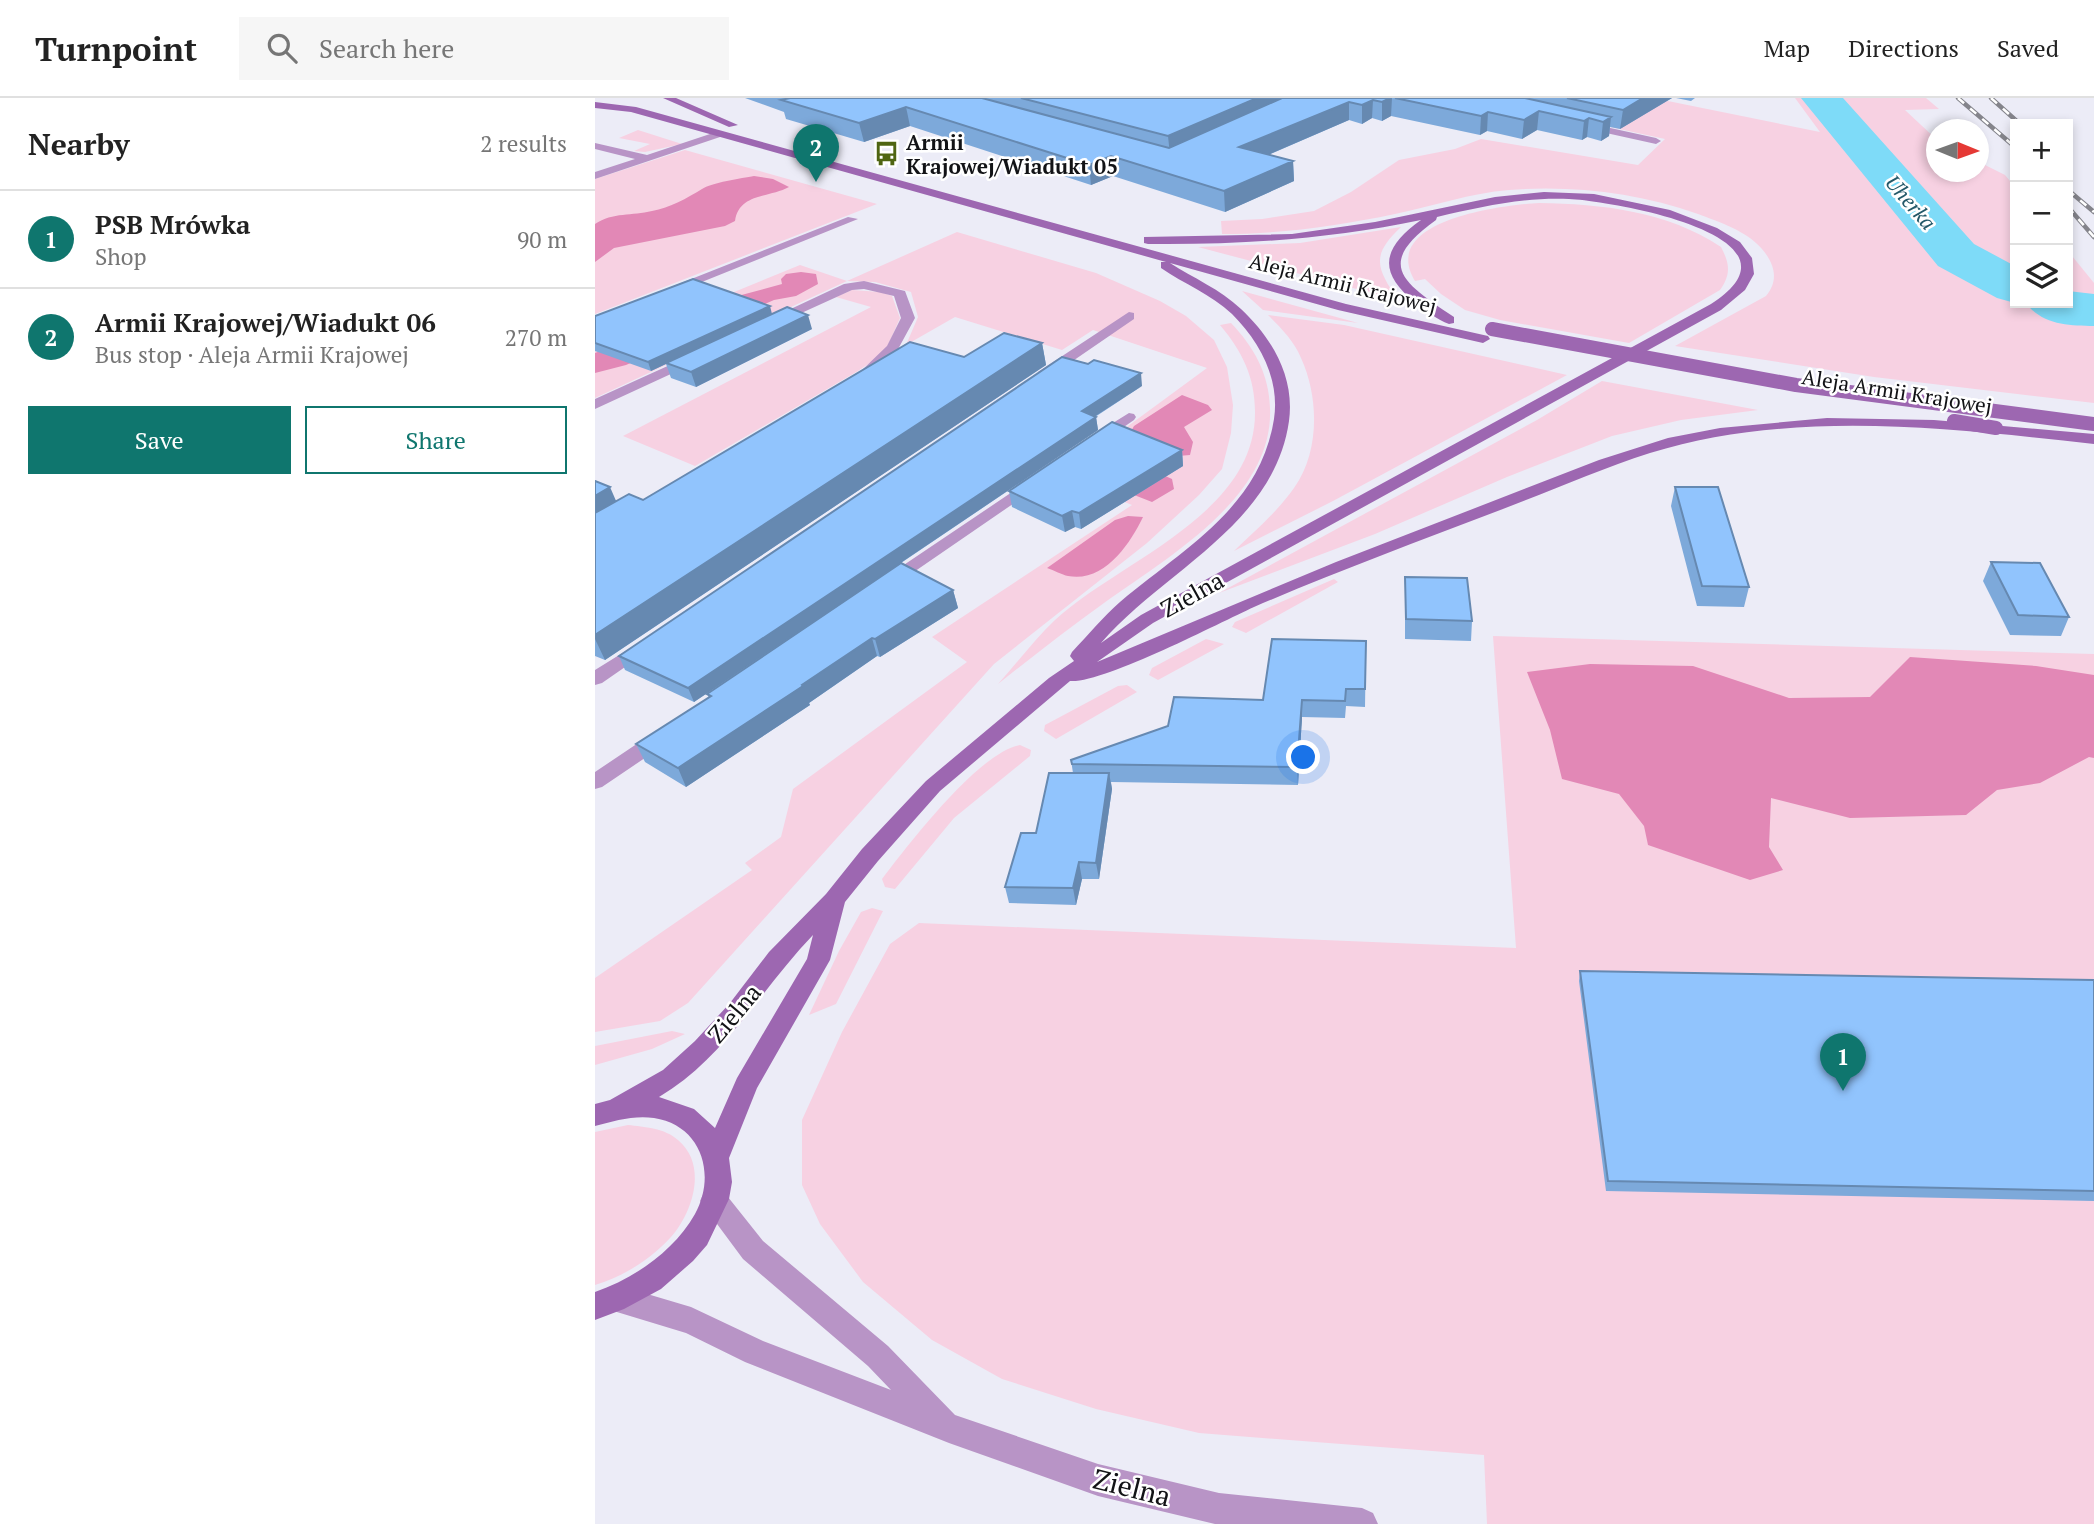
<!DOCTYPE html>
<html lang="en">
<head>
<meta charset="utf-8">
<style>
  body { margin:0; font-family:"PT Serif",serif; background:#f6f6f6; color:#222 }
  .controls { position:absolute; right:21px; top:21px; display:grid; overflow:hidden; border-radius:0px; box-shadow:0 4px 10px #0003 }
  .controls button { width:63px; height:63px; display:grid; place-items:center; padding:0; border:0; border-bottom:2px solid #e0e0e0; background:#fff; color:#222; font:35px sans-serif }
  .compass { position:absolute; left:1331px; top:21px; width:63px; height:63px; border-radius:50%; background:#fff; box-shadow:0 4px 10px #0003; rotate:91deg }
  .you { position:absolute; left:709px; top:660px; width:24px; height:24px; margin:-18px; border:5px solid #fff; border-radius:50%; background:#1a73e8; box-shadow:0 0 0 10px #1a73e833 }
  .badge { display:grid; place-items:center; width:46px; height:46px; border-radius:50%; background:#0f766e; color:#fff; font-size:23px; font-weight:700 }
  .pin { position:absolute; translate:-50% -58px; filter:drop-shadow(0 2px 4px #0008) }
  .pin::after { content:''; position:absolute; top:37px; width:24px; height:21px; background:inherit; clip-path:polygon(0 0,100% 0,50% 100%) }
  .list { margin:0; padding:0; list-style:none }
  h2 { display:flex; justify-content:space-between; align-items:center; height:91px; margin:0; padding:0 28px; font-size:30px }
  h2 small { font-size:23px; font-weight:400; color:#767676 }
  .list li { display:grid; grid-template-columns:46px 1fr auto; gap:21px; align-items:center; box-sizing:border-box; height:98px; padding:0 28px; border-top:2px solid #e0e0e0 }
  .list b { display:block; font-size:26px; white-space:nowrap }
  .list p { margin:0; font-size:23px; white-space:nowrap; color:#767676 }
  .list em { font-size:23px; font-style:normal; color:#767676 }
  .actions { display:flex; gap:14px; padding:21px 28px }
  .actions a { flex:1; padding:16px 0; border:2px solid #0f766e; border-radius:0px; text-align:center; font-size:24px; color:#0f766e }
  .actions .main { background:#0f766e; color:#fff }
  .icon { flex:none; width:38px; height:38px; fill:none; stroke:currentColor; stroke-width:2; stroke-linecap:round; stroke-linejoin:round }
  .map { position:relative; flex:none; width:1499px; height:1426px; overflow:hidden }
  header { display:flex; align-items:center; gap:42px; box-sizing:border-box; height:98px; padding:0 35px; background:#fff; border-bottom:2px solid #e0e0e0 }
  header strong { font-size:33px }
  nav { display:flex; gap:38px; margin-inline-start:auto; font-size:24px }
  .search { width:490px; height:63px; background:#f6f6f6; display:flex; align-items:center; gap:18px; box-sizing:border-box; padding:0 24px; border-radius:0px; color:#767676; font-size:26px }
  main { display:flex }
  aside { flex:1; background:#fff }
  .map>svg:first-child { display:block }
</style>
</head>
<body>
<header>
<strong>Turnpoint</strong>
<div class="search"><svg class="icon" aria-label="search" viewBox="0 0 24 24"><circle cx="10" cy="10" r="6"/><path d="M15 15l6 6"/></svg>Search here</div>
<nav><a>Map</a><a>Directions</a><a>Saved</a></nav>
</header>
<main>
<aside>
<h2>Nearby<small>2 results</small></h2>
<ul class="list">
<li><span class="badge">1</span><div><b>PSB Mrówka</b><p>Shop</p></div><em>90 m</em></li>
<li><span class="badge">2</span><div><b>Armii Krajowej/Wiadukt 06</b><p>Bus stop · Aleja Armii Krajowej</p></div><em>270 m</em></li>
</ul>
<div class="actions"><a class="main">Save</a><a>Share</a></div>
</aside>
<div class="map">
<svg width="1499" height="1426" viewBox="0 0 1499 1426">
  <rect width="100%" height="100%" fill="#ececf7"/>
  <path fill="#f7d1e2" d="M 1058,0 L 1225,34 L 1200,0 L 1331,0 L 1344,11 L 1310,12 L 1341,41 L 1342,74 L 1384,74 L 1384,64 L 1410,77 L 1420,89 L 1420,205 L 1473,205 L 1473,153 L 1499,185 L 1499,305 L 1279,279 L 1080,248 L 1171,198 C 1184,183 1180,166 1167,151 C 1152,133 1124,124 1103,116 C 1044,95 977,87 914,92 C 875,95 839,108 800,116 C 743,128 686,136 627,136 L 626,123 L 667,121 L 719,113 L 756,94 L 804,62 L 860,51 L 886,41 L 1043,67 L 1070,41 L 1006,27 Z
    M 43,32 L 87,46 L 50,54 L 39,53 L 55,46 L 24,40 Z
    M 90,52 L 282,106 L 0,216 L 0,81 Z
    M 944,105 C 1007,106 1072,113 1126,149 C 1135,166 1136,176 1125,192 L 1034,245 L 905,222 L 870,212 L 846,196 L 830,181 L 820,183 C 783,122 908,107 944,105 Z
    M 806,129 C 775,158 782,170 803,202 L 603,149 L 705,145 Z
    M 362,134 L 501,175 L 565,203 L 591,218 L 619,242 L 632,269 L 638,307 L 636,335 L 627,371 L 604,397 L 552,445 L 399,566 L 93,905 L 65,923 L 0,934 L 0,880 L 157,772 L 150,765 L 186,739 L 198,691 L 372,564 L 337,539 L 537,407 L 465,378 L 612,270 L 498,232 L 467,252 L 360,219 L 311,247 L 323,219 L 316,194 L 280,184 L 252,183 L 0,300 L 0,251 L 205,167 L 252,183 Z
    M 257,192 L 286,194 L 297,198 L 305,220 L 290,254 L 263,273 L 100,368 L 28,338 L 276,209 L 241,199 Z
    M 647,193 L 763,225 L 668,212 Z
    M 673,217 L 749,227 L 972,277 L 738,403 L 639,453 C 660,433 682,414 699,390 C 725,354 724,299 706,260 C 699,243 686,230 673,217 Z
    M 636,225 C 659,249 674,276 675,310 C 679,399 573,459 509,505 C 473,531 438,558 403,586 C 422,565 440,541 460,522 C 524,463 661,417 660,314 C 660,279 647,253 625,227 Z
    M 1007,283 L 1163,312 L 1086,322 L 1017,338 L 912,379 L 780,436 L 624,495 L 942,322 Z
    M 739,481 L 743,484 L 651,535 L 637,529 L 640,524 Z
    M 898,538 L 1499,556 L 1499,1426 L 892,1426 L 889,1357 L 604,1335 L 501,1311 L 407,1281 L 337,1242 L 268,1184 L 225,1126 L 207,1087 L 207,1022 L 247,934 L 295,846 L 324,825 L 921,850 Z
    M 611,541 L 629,546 L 563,582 L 554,577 L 557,570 Z
    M 532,587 L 542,594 L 461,641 L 449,633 L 450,627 L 523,588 Z
    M 425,647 L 436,652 L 435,658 L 359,720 L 300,791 L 290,789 L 287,781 C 313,747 384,654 425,647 Z
    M 277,810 L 288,813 L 241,906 L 214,917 L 244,853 L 266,814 Z
    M 77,933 L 90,936 L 57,951 L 0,967 L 0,948 Z
    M 33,1027 C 49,1029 70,1030 83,1042 C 113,1067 98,1114 76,1139 C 55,1162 29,1178 0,1187 L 0,1034 Z"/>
  <path fill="#e288b6" d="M 159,78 L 178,81 L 194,89 C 174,100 144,95 140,123 L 130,128 L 19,150 L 0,164 L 0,126 C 18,114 37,118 57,113 C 75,110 92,100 107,91 C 116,85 147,80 159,78 Z
    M 206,174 L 221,176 L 223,186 L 201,198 L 179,202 L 31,267 L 0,275 L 0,255 L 139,199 L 187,186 L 186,181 L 191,176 Z
    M 587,297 L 613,307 L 617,312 L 589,329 L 598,344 L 595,357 L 583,358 L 534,337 L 539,328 Z
    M 566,376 L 577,381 L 579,391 L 557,404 L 529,393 Z
    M 533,418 L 548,419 C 535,446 509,485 473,478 C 467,477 459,472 452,470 L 520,422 Z
    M 1315,559 L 1441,568 L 1499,577 L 1499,660 L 1494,659 L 1445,685 L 1402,692 L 1371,717 L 1255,720 L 1176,700 L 1174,749 L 1188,772 L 1155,782 L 1053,747 L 1049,728 L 1024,696 L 967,681 L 955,632 L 932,574 L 995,566 L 1098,568 L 1194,600 L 1275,599 Z"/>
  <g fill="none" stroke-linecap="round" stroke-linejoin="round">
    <path fill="#7edbf8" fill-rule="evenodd" d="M 1206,0 L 1248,0 L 1379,146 L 1420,168 L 1420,205 L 1402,200 L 1343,168 Z
      M 1473,193 L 1499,196 L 1499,228 C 1474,228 1447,227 1431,205 L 1473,205 Z"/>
    <path fill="#b894c6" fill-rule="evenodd" d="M 988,24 L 1061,40 L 1066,43 L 1061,46 L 984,29 L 984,25 Z
      M 124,33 L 129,36 L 128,38 L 0,81 L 0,74 L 40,61 L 0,51 L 0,45 L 52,57 Z
      M 253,119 L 263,121 L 82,194 L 77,195 L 71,191 Z
      M 269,183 L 310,193 L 320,220 L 302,253 L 277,277 L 267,277 L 265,274 L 292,248 L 306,220 L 299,198 L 269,191 L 257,192 L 180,227 L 170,227 L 168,224 L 249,186 Z
      M 534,214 L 539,215 L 539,221 L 453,280 L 443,280 L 443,274 Z
      M 99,256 L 104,257 L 104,263 L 0,311 L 0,301 Z
      M 534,315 L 539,316 L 541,319 L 539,322 L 507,344 L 497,344 L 494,341 L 497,338 Z
      M 438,380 L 444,382 L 446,385 L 444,388 L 297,489 L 285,489 L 282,485 Z
      M 50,541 L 56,543 L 59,547 L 56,551 L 7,585 L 0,587 L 0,572 Z
      M 68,632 L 75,633 L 78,638 L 75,643 L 7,689 L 0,691 L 0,674 L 61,633 Z
      M 119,1091 L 129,1094 L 168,1143 L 293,1248 L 360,1317 L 503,1366 L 624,1395 L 767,1410 L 778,1415 L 783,1426 L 620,1426 L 503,1398 L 354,1345 L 150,1264 L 91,1235 L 12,1211 L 8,1201 L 12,1191 L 22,1187 L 96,1209 L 168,1243 L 296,1292 L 273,1268 L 148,1161 L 105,1103 L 109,1094 Z"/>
    <path fill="#9d67b1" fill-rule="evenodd" d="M 68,0 L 81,0 L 143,27 L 134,29 Z
      M 0,4 L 41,9 L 751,206 L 893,238 L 895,241 L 888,245 L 743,212 L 575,165 C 598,180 625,191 646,211 C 677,240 700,279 694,323 C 679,428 569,472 506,545 L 546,517 L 1116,206 C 1222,138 1017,103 974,101 C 928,99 886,109 842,119 L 841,122 C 778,167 809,185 859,219 L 859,225 L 854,226 C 842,222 831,212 821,205 C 781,174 788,149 826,122 C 735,141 646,147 553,146 L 549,145 L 549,139 L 697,136 L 780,124 L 900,99 L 949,94 L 999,96 L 1075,112 L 1122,130 L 1145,144 L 1157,160 L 1159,176 L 1150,192 L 1126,212 L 558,525 L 502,564 L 741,464 L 1004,362 L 1073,340 L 1125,330 L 1232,320 L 1339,322 L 1499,336 L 1499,346 C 1354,330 1197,311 1055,355 C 1002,372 951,395 900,414 C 819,445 738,475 659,509 C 624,525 507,586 475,583 L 345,693 L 283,763 L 250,804 L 235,862 L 162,990 L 134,1060 L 137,1084 L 134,1101 L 112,1147 L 98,1163 L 66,1191 L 29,1211 L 0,1222 L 0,1194 C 40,1180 79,1153 100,1116 C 122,1076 106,1027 59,1020 C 39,1017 19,1023 0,1028 L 0,1006 L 15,1002 L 68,972 L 100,943 L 135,905 L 174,854 L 231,796 L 267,751 L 331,683 L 454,580 L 479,563 L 475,558 L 477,554 C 493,537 508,519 525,504 C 589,450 665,410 679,321 C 685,281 665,244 637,216 C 616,196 589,186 566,170 L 566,164 L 571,164 L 36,14 L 0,10 ZM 218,837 L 212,861 L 142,980 L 120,1030 L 99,1011 L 64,999 C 130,960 166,891 218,837 Z"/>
    <defs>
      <path id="rail" d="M 1363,0 L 1420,49
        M 1396,0 L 1425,26
        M 1473,92 L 1499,114
        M 1473,109 L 1499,139"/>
    </defs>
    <use href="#rail" stroke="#84848b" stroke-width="4.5"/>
    <use href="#rail" stroke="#fff" stroke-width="2.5" stroke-dasharray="8" stroke-linecap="butt"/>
    <path stroke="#9d67b1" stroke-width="14" d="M 897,231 L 1201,287 L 1499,326
      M 1359,323 L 1401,330"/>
  </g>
  <path fill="#7da9da" d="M 150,0 L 1077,0 L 1025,31 L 1015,29 L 1014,38 L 1006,43 L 992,39 L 987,42 L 942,32 L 927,41 L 892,33 L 885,37 L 796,18 L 787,23 L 777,20 L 767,26 L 754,22 L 673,57 L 698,63 L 699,83 L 630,114 L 518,78 L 496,87 L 315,28 L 269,44 L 191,21 L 189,14 Z
    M 1081,0 L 1100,0 L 1096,3 Z
    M 177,216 L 217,231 L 101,289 L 76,280 L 71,266 L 56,273 L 0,253 L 0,218 Z
    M 447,245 L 451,267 L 10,562 L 0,558 L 0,383 L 21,403 L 48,402 L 369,259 Z
    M 547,288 L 500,319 L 501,319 L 503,332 L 306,465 L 358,492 L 363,510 L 285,559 L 282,558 L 214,605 L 215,607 L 91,689 L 50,664 L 41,646 L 114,600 L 112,596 L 269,490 L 99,604 L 30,572 L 24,558 Z
    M 587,352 L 588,368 L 486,431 L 480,429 L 470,434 L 417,409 L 414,393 Z
    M 1080,389 L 1154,489 L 1149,509 L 1102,508 L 1076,408 Z
    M 1396,464 L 1474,519 L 1466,538 L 1415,537 L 1388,483 Z
    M 810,479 L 877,523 L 876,543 L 810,541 Z
    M 771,543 L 770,609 L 751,608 L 750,620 L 707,619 L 703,687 L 516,684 L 517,691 L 504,781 L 487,781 L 481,807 L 414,805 L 410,789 L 441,735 L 478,675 L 476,662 L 668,602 Z
    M 985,873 L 1499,882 L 1499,1103 L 1011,1093 L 984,883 Z"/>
  <path fill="#6689b1" d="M 662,0 L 705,0 L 575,57 L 573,38 Z
    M 795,0 L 797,0 L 796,18 L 787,23 L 787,4 Z
    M 1048,0 L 1077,0 L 1025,31 L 1028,12 Z
    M 778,2 L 777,20 L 767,26 L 767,7 Z
    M 754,4 L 754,22 L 645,69 L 644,49 Z
    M 311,9 L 315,28 L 269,44 L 264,25 Z
    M 944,13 L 942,32 L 927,41 L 929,22 Z
    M 893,14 L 892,33 L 885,37 L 886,18 Z
    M 1016,19 L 1014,38 L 1006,43 L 1008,24 Z
    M 994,20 L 992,39 L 987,42 L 989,23 Z
    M 516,58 L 518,78 L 496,87 L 494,67 Z
    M 698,63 L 699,83 L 630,114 L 629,93 Z
    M 175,208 L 177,216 L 56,273 L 53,264 Z
    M 213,217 L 217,231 L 101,289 L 96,274 Z
    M 447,245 L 451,267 L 10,562 L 0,541 L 0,537 Z
    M 546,275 L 547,288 L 488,326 L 487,313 Z
    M 501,319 L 503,332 L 99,604 L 93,590 Z
    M 587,352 L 588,368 L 486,431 L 484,415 Z
    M 15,389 L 25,412 L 0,427 L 0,398 Z
    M 477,413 L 480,429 L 470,434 L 467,418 Z
    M 358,492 L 363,510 L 285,559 L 280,541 Z
    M 277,540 L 282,558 L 214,605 L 215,607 L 91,689 L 83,670 Z
    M 707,602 L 707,619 L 703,687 L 702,669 Z
    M 514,675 L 517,691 L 504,781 L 501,765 Z
    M 484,764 L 487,781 L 481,807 L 478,790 Z"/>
  <path fill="#91c4fd" stroke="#6689b1" stroke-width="2" d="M 195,0 L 387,0 L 574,50 L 687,0 L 795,0 L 787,4 L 778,2 L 767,7 L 754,4 L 644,49 L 698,63 L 629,93 L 516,58 L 494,67 L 311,9 L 264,25 L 186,2 Z
    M 426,0 L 662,0 L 573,38 Z
    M 800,0 L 930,0 L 1016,19 L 1008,24 L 994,20 L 989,23 L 944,13 L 929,22 L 893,14 L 886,18 Z
    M 972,0 L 1048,0 L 1028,12 Z
    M 98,181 L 175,208 L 53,264 L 0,245 L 0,218 Z
    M 192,209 L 213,217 L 96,274 L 71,265 Z
    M 409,235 L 447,245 L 0,537 L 0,415 L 34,396 L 48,402 L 315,244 L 369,259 Z
    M 467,259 L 493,266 L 499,262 L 546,275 L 487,313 L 501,319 L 93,590 L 24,558 Z
    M 517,324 L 587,352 L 484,415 L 477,413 L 467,418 L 414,393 Z
    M 0,383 L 15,389 L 0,398 Z
    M 1080,389 L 1123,389 L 1154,489 L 1107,488 Z
    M 1396,464 L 1445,465 L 1474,519 L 1423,517 Z
    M 306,465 L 358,492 L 280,541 L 277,540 L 207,587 L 208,588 L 83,670 L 41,646 L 116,598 L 112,596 Z
    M 810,479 L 872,480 L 877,523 L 811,521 Z
    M 677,541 L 771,543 L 770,591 L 751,591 L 750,603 L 707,602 L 702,669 L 477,666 L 476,662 L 573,628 L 579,599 L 668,602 Z
    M 454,675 L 514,675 L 501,765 L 484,764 L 478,790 L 410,789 L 426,735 L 441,735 Z
    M 985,873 L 1499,882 L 1499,1093 L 1013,1083 Z"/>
  <defs>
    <symbol id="bus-bare" viewBox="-9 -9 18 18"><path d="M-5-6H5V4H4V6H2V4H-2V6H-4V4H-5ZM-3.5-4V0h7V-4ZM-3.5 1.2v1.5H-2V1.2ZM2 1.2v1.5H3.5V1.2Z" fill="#4f6512" stroke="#fff" stroke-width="2.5" paint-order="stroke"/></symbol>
  </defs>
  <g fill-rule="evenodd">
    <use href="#bus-bare" x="274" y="38" width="35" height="35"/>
  </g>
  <g text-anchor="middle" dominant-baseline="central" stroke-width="5" stroke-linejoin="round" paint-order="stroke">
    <g font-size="21" font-weight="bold" fill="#121316" stroke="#fff" text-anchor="start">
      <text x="311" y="44">Armii<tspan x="311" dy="24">Krajowej/Wiadukt 05</tspan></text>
    </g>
    <g font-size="21" font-style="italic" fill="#245969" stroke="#fff">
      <text transform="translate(1316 104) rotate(49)">Uherka</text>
    </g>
    <g font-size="21" fill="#121316" stroke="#fff">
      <text transform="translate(748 185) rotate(14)">Aleja Armii Krajowej</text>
      <text transform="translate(1302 293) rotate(9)">Aleja Armii Krajowej</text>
    </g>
    <g font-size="24" fill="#121316" stroke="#fff">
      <text transform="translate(597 496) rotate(-29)">Zielna</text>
      <text transform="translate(139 915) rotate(-50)">Zielna</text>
    </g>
    <g font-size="28" fill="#121316" stroke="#fff">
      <text transform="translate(537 1389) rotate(14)">Zielna</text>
    </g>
  </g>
</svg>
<div class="controls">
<button>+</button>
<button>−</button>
<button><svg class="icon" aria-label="layers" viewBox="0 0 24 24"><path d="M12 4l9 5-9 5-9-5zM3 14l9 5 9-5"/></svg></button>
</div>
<svg class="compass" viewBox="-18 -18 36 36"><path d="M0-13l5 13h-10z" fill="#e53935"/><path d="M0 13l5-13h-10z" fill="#767676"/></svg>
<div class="you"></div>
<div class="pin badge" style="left:1248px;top:993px">1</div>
<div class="pin badge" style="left:221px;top:84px">2</div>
</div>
</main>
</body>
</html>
